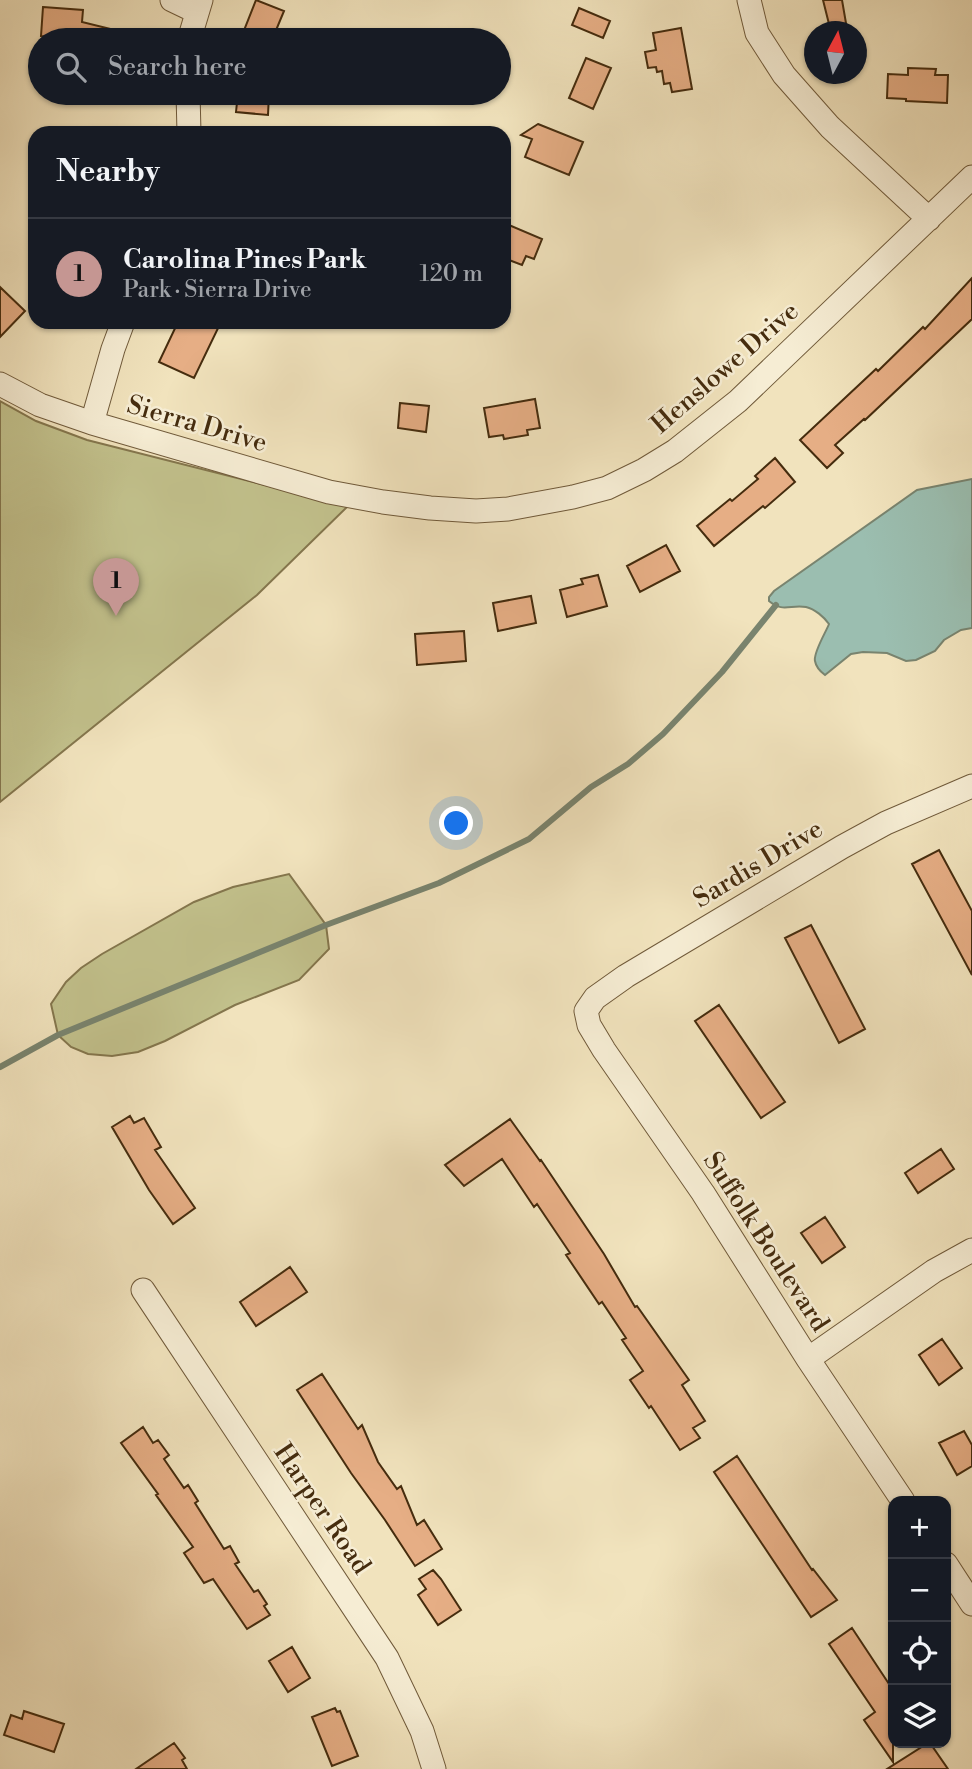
<!DOCTYPE html>
<html lang="en">
<head>
<meta charset="utf-8">
<style>
  body { margin:0; font-family:"Libre Bodoni",serif; background:#242831; color:#f1f3f6 }
  .controls { position:absolute; right:21px; bottom:21px; display:grid; overflow:hidden; border-radius:14px; box-shadow:0 2px 5px #0004 }
  .controls button { width:63px; height:63px; display:grid; place-items:center; padding:0; border:0; border-bottom:2px solid #363941; background:#171b24; color:#f1f3f6; font:35px sans-serif }
  .compass { position:absolute; left:804px; top:21px; width:63px; height:63px; border-radius:50%; background:#171b24; box-shadow:0 2px 5px #0004; rotate:7deg }
  .you { position:absolute; left:457px; top:824px; width:24px; height:24px; margin:-18px; border:5px solid #fff; border-radius:50%; background:#1a73e8; box-shadow:0 0 0 10px #1a73e833 }
  .badge { display:grid; place-items:center; width:46px; height:46px; border-radius:50%; background:#c59692; color:#111; font-size:23px; font-weight:700 }
  .pin { position:absolute; translate:-50% -58px; filter:drop-shadow(0 2px 4px #0008) }
  .pin::after { content:''; position:absolute; top:37px; width:24px; height:21px; background:inherit; clip-path:polygon(0 0,100% 0,50% 100%) }
  .list { margin:0; padding:0; list-style:none }
  h2 { display:flex; justify-content:space-between; align-items:center; height:91px; margin:0; padding:0 28px; font-size:30px }
  h2 small { font-size:23px; font-weight:400; color:#9ea1a6 }
  .list li { display:grid; grid-template-columns:46px 1fr auto; gap:21px; align-items:center; box-sizing:border-box; height:112px; padding:0 28px; border-top:2px solid #363941 }
  .list b { display:block; font-size:26px; white-space:nowrap }
  .list p { margin:0; font-size:23px; white-space:nowrap; color:#9ea1a6 }
  .list em { font-size:23px; font-style:normal; color:#9ea1a6 }
  .icon { flex:none; width:38px; height:38px; fill:none; stroke:currentColor; stroke-width:2; stroke-linecap:round; stroke-linejoin:round }
  .map { position:relative; flex:none; width:972px; height:1769px; overflow:hidden }
  .search { position:absolute; background:#171b24; box-shadow:0 2px 5px #0004; left:28px; top:28px; width:483px; height:77px; display:flex; align-items:center; gap:18px; box-sizing:border-box; padding:0 24px; border-radius:38px; color:#9ea1a6; font-size:26px }
  .panel { position:absolute; background:#171b24; box-shadow:0 2px 5px #0004; left:28px; top:126px; width:483px; height:203px; border-radius:21px }
  .map>svg:first-child { display:block }
</style>
</head>
<body>
<div class="map">
<svg width="972" height="1769" viewBox="0 0 972 1769">
  <rect width="100%" height="100%" fill="#f1e3bd"/>
  <filter id="stains"><feTurbulence type="fractalNoise" baseFrequency=".00286" numOctaves="4"/><feColorMatrix values="0 0 0 0 .2 0 0 0 0 .09 0 0 0 0 .02 0 0 0 .5 -.17"/></filter>
  <radialGradient id="worn" r=".72"><stop offset=".6" stop-color="#630" stop-opacity="0"/><stop offset="1" stop-color="#630" stop-opacity=".3"/></radialGradient>
  <path fill="#c2c18c" stroke="#84764d" stroke-width="2" d="M 0,401 L 36,421 L 87,440 L 348,506 L 257,595 L 0,802 Z
    M 289,874 L 326,925 L 329,949 L 299,980 L 235,1005 L 165,1041 L 138,1052 L 112,1056 L 88,1054 L 71,1047 L 58,1035 L 51,1004 L 66,982 L 81,968 L 102,954 L 194,902 L 233,887 Z"/>
  <path fill="#9bbeb0" stroke="#79846f" stroke-width="2" d="M 972,479 L 972,628 L 961,630 L 944,640 L 935,651 L 916,660 L 906,661 L 887,653 L 863,652 L 851,654 L 825,675 C 821,672 816,667 815,661 C 813,653 826,632 829,624 C 824,617 815,609 806,607 C 791,604 783,613 769,601 L 769,597 L 774,591 L 917,490 Z"/>
  <g fill="none" stroke-linecap="round" stroke-linejoin="round">
    <path stroke="#79846f" stroke-width="6" d="M 0,1067 L 58,1035 L 326,925 L 439,883 L 529,839 L 591,787 L 628,764 L 663,734 L 722,672 L 776,605"/>
  </g>
  <path fill="#e6ae85" stroke="#452c0e" stroke-width="2" d="M 256,0 L 284,11 L 272,40 L 261,40 L 243,33 Z
    M 823,0 L 842,0 L 847,29 L 831,32 Z
    M 43,7 L 83,10 L 82,22 L 131,34 L 131,40 L 90,40 L 41,36 Z
    M 579,8 L 610,21 L 603,38 L 572,25 Z
    M 681,28 L 692,89 L 672,92 L 670,83 L 664,84 L 662,71 L 657,72 L 656,67 L 648,68 L 645,52 L 656,50 L 653,33 Z
    M 586,58 L 611,68 L 593,109 L 569,98 Z
    M 908,68 L 936,69 L 935,75 L 948,75 L 947,103 L 906,101 L 906,99 L 887,98 L 888,74 L 908,75 Z
    M 238,93 L 269,93 L 268,115 L 236,112 Z
    M 538,124 L 583,142 L 569,175 L 525,157 L 532,139 L 521,135 Z
    M 504,223 L 542,239 L 534,259 L 526,256 L 522,265 L 504,258 Z
    M 972,278 L 972,319 L 865,420 L 864,419 L 835,445 L 843,453 L 827,468 L 800,440 L 876,369 L 878,371 L 923,327 L 925,329 Z
    M 0,287 L 25,311 L 0,337 Z
    M 178,322 L 221,322 L 194,378 L 159,362 Z
    M 535,399 L 540,428 L 527,430 L 528,435 L 504,439 L 503,435 L 489,437 L 484,408 Z
    M 400,403 L 429,406 L 426,432 L 398,428 Z
    M 775,458 L 795,482 L 765,508 L 763,506 L 714,546 L 697,526 L 730,499 L 732,501 L 758,479 L 755,476 Z
    M 666,545 L 680,571 L 640,592 L 627,566 Z
    M 598,575 L 607,606 L 567,617 L 560,590 L 583,584 L 581,579 Z
    M 531,596 L 536,623 L 498,631 L 493,603 Z
    M 464,631 L 466,661 L 417,665 L 415,634 Z
    M 939,850 L 972,911 L 972,975 L 912,864 Z
    M 811,925 L 865,1029 L 839,1043 L 785,938 Z
    M 719,1005 L 785,1102 L 761,1118 L 695,1021 Z
    M 130,1116 L 134,1123 L 144,1118 L 161,1147 L 155,1150 L 195,1208 L 173,1224 L 149,1190 L 112,1127 Z
    M 510,1119 L 540,1161 L 541,1160 L 604,1254 L 635,1307 L 637,1306 L 689,1380 L 682,1385 L 705,1421 L 693,1428 L 700,1438 L 680,1450 L 651,1406 L 649,1408 L 630,1380 L 643,1371 L 622,1340 L 626,1338 L 602,1302 L 599,1304 L 566,1255 L 570,1253 L 537,1204 L 534,1207 L 502,1159 L 464,1186 L 445,1165 Z
    M 941,1149 L 954,1169 L 918,1193 L 905,1173 Z
    M 825,1217 L 845,1247 L 822,1263 L 801,1233 Z
    M 290,1267 L 307,1292 L 256,1326 L 240,1302 Z
    M 942,1339 L 962,1368 L 939,1385 L 919,1355 Z
    M 322,1374 L 358,1429 L 362,1425 L 378,1462 L 397,1489 L 401,1486 L 417,1525 L 424,1520 L 442,1549 L 415,1566 L 385,1520 L 351,1473 L 297,1390 Z
    M 143,1427 L 153,1443 L 158,1440 L 169,1455 L 164,1459 L 184,1488 L 188,1485 L 198,1501 L 195,1503 L 224,1549 L 230,1546 L 239,1562 L 235,1564 L 254,1592 L 258,1590 L 267,1604 L 264,1606 L 270,1615 L 247,1629 L 213,1579 L 204,1583 L 184,1553 L 193,1547 L 156,1495 L 158,1494 L 121,1443 Z
    M 964,1431 L 972,1445 L 972,1466 L 957,1475 L 939,1443 Z
    M 737,1456 L 812,1570 L 813,1569 L 837,1600 L 811,1617 L 714,1472 Z
    M 433,1570 L 441,1579 L 461,1610 L 438,1625 L 418,1595 L 426,1589 L 419,1579 Z
    M 852,1628 L 893,1690 L 893,1762 L 864,1720 L 875,1712 L 829,1644 Z
    M 292,1647 L 310,1678 L 288,1692 L 269,1661 Z
    M 335,1708 L 337,1712 L 340,1711 L 358,1756 L 332,1766 L 312,1717 Z
    M 24,1711 L 64,1724 L 54,1752 L 4,1735 L 11,1715 L 22,1719 Z
    M 174,1743 L 185,1758 L 182,1760 L 187,1769 L 136,1769 Z
    M 928,1743 L 930,1743 L 948,1769 L 887,1769 Z"/>
  <g fill="none" stroke-linecap="round" stroke-linejoin="round">
    <defs>
      <path id="minor" d="M 172,0 L 197,12
        M 749,0 L 757,33 L 784,75 L 830,127 L 929,219
        M 189,40 L 201,0
        M 188,93 L 189,133
        M 0,384 L 40,405 L 92,423 L 329,492 L 383,502 L 430,508 L 476,511 L 508,509 L 573,497 L 607,488 L 644,470 L 675,451 L 738,401 L 972,177
        M 92,423 L 113,349 L 123,322
        M 143,1290 L 387,1658 L 422,1731 L 434,1769
        M 808,1359 L 934,1271 L 972,1250
        M 903,1501 L 808,1359 L 703,1193 L 604,1050 L 589,1025 L 586,1011 L 595,998 L 626,976 L 842,847 L 886,823 L 972,786
        M 946,1564 L 972,1604"/>
    </defs>
    <use href="#minor" stroke="#705a3a" stroke-width="25"/>
    <use href="#minor" stroke="#f6edd4" stroke-width="23"/>
  </g>
  <g text-anchor="middle" dominant-baseline="central" stroke-width="5" stroke-linejoin="round" paint-order="stroke">
    <g font-size="26" fill="#452c0e" stroke="#f6edd4">
      <text transform="translate(725 368) rotate(-41)">Henslowe Drive</text>
      <text transform="translate(197 424) rotate(16)">Sierra Drive</text>
      <text transform="translate(758 864) rotate(-31)">Sardis Drive</text>
      <text transform="translate(766 1242) rotate(57)">Suffolk Boulevard</text>
      <text transform="translate(322 1509) rotate(56)">Harper Road</text>
    </g>
  </g>
  <rect width="100%" height="100%" filter="url(#stains)"/>
  <rect width="100%" height="100%" fill="url(#worn)"/>
</svg>
<div class="controls">
<button>+</button>
<button>−</button>
<button><svg class="icon" aria-label="locate" viewBox="0 0 24 24"><circle cx="12" cy="12" r="6"/><path d="M12 2v4M12 18v4M2 12h4M18 12h4"/></svg></button>
<button><svg class="icon" aria-label="layers" viewBox="0 0 24 24"><path d="M12 4l9 5-9 5-9-5zM3 14l9 5 9-5"/></svg></button>
</div>
<svg class="compass" viewBox="-18 -18 36 36"><path d="M0-13l5 13h-10z" fill="#e53935"/><path d="M0 13l5-13h-10z" fill="#9ea1a6"/></svg>
<div class="you"></div>
<div class="pin badge" style="left:116px;top:616px">1</div>
<div class="search"><svg class="icon" aria-label="search" viewBox="0 0 24 24"><circle cx="10" cy="10" r="6"/><path d="M15 15l6 6"/></svg>Search here</div>
<section class="panel">
<h2>Nearby<small></small></h2>
<ul class="list">
<li><span class="badge">1</span><div><b>Carolina Pines Park</b><p>Park · Sierra Drive</p></div><em>120 m</em></li>
</ul>
</section>
</div>
</body>
</html>
